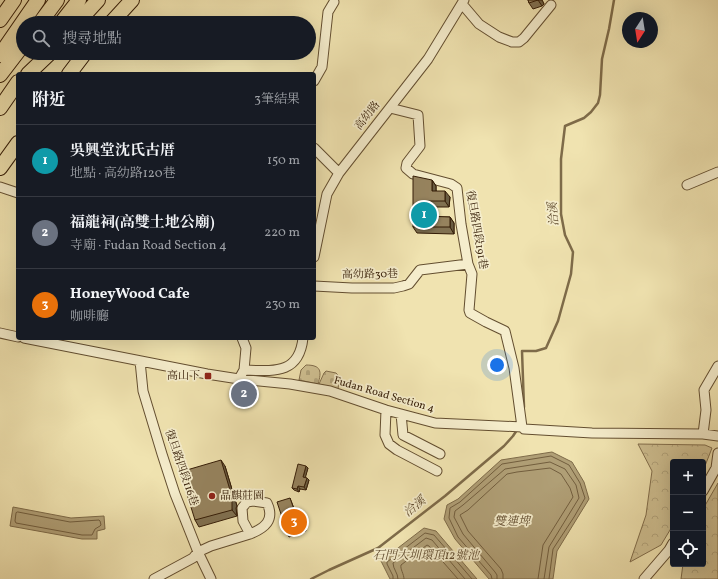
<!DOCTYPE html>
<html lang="zh-TW">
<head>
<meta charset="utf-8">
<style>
  body { margin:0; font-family:Vollkorn,"Noto Serif TC",serif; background:#242831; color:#f1f3f6 }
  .controls { position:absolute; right:12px; bottom:12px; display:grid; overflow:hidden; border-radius:4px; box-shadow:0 4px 16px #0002 }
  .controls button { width:36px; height:36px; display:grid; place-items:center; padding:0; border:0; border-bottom:1px solid #363941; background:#171b24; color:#f1f3f6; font:20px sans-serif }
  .compass { position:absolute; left:622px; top:12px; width:36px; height:36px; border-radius:50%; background:#171b24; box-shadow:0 4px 16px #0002; rotate:192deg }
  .you { position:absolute; left:497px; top:365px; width:14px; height:14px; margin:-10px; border:3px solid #fff; border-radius:50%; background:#1a73e8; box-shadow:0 0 0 6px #1a73e833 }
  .badge { display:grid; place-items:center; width:26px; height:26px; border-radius:50%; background:#d93025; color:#fff; font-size:13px; font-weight:700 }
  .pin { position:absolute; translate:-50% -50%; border:2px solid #fff; box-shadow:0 1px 4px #0006 }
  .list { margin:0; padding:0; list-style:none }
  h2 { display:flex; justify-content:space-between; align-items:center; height:52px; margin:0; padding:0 16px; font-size:17px }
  h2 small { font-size:13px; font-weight:400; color:#9ea1a6 }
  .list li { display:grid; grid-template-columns:26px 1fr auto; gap:12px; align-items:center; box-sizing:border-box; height:72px; padding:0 16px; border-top:1px solid #363941 }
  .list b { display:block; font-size:15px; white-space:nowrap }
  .list p { margin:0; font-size:13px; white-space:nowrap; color:#9ea1a6 }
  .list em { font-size:13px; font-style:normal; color:#9ea1a6 }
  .icon { flex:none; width:22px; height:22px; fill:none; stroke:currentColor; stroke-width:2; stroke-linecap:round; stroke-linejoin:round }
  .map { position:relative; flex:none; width:718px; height:579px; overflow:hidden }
  .search { position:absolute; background:#171b24; box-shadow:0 4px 16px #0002; left:16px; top:16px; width:300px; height:44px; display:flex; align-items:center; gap:10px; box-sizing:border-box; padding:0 14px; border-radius:22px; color:#9ea1a6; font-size:15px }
  .panel { position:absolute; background:#171b24; box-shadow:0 4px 16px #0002; left:16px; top:72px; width:300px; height:268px; border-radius:4px }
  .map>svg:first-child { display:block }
</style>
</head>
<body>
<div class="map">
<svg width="718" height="579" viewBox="0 0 718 579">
  <defs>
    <pattern id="forest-crowns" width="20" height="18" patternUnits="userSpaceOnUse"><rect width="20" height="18" fill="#d0c193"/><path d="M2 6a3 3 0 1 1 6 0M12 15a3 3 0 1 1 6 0" fill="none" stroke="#b3a57d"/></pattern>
    <pattern id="cemetery-stones" width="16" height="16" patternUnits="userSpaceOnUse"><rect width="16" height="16" fill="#d0c193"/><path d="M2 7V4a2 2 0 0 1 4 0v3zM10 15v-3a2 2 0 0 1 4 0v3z" fill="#b3a57d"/></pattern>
  </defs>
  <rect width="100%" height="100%" fill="#f0e3b0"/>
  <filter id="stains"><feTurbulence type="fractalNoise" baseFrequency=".005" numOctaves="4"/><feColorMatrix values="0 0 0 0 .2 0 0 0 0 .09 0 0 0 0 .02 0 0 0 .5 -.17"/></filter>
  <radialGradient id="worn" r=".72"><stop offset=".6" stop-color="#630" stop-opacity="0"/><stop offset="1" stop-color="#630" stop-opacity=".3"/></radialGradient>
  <path fill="url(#forest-crowns)" stroke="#826e4c" d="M 638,444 L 705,445 L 712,448 L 703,471 L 703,462 L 673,462 L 673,525 L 661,545 L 630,562 L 646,515 L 652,471 Z
    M 718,483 L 718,579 L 681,579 L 683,564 L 703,564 L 703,509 Z"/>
  <path fill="url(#cemetery-stones)" stroke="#826e4c" d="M 306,365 C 321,365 322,371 318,384 L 299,380 L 301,370 Z
    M 326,371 L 336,373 L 338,375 L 339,382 L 338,389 L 319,384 L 324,373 Z"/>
  <path fill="#b09f76" stroke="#7e6b49" d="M 552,452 L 572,462 L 584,482 L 589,499 L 557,551 L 553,579 L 489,579 L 455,539 L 444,519 L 447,505 L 458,499 L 501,460 Z
    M 13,507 L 71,518 L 104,516 L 105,529 L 97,531 L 97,539 L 82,539 L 10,526 Z
    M 424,528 L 436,531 L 477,579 L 390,579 L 381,561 Z"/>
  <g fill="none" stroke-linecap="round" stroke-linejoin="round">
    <path stroke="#725e3e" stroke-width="1" d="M 18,512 L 70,522 L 99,520 L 100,521 L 101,525 L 100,526 L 95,529 L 92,535 L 82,535 L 16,523 L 15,521 L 16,513 Z
      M 393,579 L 393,576 L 387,564 L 387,562 L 425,533 L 434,535 L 472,579
      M 398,579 C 398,573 393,569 393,563 L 426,538 L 432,540 L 465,579
      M 404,579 C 404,574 400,569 401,565 L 427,545 L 429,546 L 458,579
      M 492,579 L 491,575 L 458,537 L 449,518 L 450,508 L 460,502 L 502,464 L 551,456 L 569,465 L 580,483 L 585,498 L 574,517 L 553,549 L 549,579
      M 497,579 L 497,575 L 495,572 L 463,534 L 454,517 L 455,511 L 463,505 L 505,469 L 550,462 L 565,469 L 576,485 L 579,498 L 549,547 L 544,579
      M 503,579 L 503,574 L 501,569 L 468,531 L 460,515 L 468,510 L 507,474 L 517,472 L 550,468 L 561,474 L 570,488 L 573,497 L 543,545 L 538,579"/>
    <path stroke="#7e6b49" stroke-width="2.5" d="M 524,407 L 522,351 L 536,351 L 546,348 L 558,321 L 571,274 L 573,252 L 565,235 L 561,214 L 561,159 L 565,126 L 584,118 L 591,112 L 598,103 L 600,95 L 602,59 L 609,29 L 614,0
      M 311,579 L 329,570 L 378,548 L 445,496 L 478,468 L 504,446 L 513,436 L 517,430"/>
    <defs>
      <path id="minor" d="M 462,4 L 479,24 L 499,37 L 512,42 L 519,42 L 524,38 L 551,5
        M 314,81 L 322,67 L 328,12 L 334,2
        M 390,108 L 418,115 L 420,146 L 407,163 L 406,168 L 413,174 L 451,184 L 457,188 L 461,224 L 468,264 L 472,274 L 469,310 L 470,313 L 486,322 L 505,331 L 514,368 L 522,427
        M 314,148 L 339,173
        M 687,185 L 718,172
        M 0,187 L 18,193
        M 314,257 L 327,194 L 339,173 L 428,59 L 464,0
        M 314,286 L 352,288 L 394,288 L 403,286 L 409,284 L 420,270 L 468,264
        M 0,333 L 18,337
        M 24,338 L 207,374 L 239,379 L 290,384 L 330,391 L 386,410 L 435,423 L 522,427 L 524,429 L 592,433 L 703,434 L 718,436
        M 242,338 L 246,348 L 244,370
        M 140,361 L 143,391 L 162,454 L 175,494 L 198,552 L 211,579
        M 239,379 L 244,370 C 273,371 299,375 303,338
        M 386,410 L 385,435 L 389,444 L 397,450 L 437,471
        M 401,414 L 403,435 L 440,454
        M 703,434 L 706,410 L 704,390 L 718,366
        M 703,491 L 716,468 L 718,453
        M 154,579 L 193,558 L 198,552 L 211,546 L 250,534 C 265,528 275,520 267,503 L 253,501 L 247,502 L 242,508 L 243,521 L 250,534
        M 644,579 L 669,550 L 673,543"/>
      <path id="highway" d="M 0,20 L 14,0
        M 40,23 L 57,0
        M 61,23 L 79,0
        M 77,23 L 98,0
        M 111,23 L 132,0
        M 0,55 L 38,0
        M 28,74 L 50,53
        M 69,74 L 85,53
        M 0,75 L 23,45
        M 0,108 L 18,82
        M 0,168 L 18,143"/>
    </defs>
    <use href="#minor" stroke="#634e30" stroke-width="11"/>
    <use href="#highway" stroke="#341c06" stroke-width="16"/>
    <use href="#minor" stroke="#f5edcc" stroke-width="9"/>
    <use href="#highway" stroke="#f0e3b0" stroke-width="14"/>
  </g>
  <path fill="#817151" stroke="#341c06" d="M 528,0 L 542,0 L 544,4 L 542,6 L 533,9 L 529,3 Z
    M 432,180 L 436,186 L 436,191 L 450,197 L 449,207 L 430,207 L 430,217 L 450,217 L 454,223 L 454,234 L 417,233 L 413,227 Z
    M 225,466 L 237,506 L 236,508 L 237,516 L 199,527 L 195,520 Z
    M 306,466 L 308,468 L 305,477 L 309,480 L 306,490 L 300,489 L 299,492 L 294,490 L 292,488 Z
    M 290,498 L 295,511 L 299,512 L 306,531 L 289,537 L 288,535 Z"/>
  <path fill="#695c42" stroke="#341c06" d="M 538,0 L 542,0 L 544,4 L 542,6 Z
    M 432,180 L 436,186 L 436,197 L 432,191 Z
    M 445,191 L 450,197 L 449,207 L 445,201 Z
    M 426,201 L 430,207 L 431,223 L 426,216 Z
    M 450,217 L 454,223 L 454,234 L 450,227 Z
    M 221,460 L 225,466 L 237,506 L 236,508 L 237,516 L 232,510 Z
    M 306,466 L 308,468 L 305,479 L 303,477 Z
    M 307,478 L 309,480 L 306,490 L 304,487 Z
    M 298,486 L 300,489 L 299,492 L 297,489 Z
    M 298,511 L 299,512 L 306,531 L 304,530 Z"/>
  <path fill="#96835e" stroke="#341c06" d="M 528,0 L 538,0 L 529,3 Z
    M 413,176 L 432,180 L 432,191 L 445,191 L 445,201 L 426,201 L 426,216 L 450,217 L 450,227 L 413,227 Z
    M 221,460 L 233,500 L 232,502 L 232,510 L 195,520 L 180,472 Z
    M 298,464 L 306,466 L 303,477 L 307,478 L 304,487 L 298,486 L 297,489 L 292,488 Z
    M 290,498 L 295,512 L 298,511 L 304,530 L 288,535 L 277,502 Z"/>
  <g fill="#8f2418" stroke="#f5edcc" stroke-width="1.5">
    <rect x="204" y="372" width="8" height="8" rx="2"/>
    <circle cx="212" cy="496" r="4"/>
  </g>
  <g text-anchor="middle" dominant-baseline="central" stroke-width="3.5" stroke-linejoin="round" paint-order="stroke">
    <g font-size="11" fill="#341c06" stroke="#f5edcc">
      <text transform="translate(368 116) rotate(-52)">高幼路</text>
      <text transform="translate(476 230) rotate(80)">復旦路四段191巷</text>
      <text transform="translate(370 275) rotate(-1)">高幼路30巷</text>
      <text transform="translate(384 395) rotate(16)">Fudan Road Section 4</text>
      <text transform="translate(181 468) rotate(71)">復旦路四段116巷</text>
    </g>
    <g font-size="11" fill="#341c06" stroke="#f5edcc" text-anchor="end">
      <text x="200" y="376">高山下</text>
      <text x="220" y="496" text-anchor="start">晶麒莊園</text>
    </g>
    <g font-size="12" font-style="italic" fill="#5f4a2d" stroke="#f5edcc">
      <text transform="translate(554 214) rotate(-95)">洽溪</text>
      <text transform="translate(415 507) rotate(-39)">洽溪</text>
      <text x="512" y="522">雙連埤</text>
      <text x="426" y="556">石門大圳環頂12號池</text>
    </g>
  </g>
  <rect width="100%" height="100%" filter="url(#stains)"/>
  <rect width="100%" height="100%" fill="url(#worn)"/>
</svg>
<div class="controls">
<button>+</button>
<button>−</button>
<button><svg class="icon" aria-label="locate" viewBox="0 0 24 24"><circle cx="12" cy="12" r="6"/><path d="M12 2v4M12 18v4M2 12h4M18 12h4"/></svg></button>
</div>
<svg class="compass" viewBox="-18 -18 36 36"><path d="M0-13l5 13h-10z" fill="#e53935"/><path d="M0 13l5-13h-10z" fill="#9ea1a6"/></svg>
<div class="you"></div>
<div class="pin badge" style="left:424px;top:215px;background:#0f9aa8">1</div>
<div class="pin badge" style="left:244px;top:394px;background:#6b7280">2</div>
<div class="pin badge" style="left:294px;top:522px;background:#e8710a">3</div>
<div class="search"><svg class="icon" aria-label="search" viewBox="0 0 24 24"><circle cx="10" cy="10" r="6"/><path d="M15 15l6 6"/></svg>搜尋地點</div>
<section class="panel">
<h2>附近<small>3筆結果</small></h2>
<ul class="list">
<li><span class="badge" style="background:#0f9aa8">1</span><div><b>吳興堂沈氏古厝</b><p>地點 · 高幼路120巷</p></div><em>150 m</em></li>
<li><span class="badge" style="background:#6b7280">2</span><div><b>福龍祠(高雙土地公廟)</b><p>寺廟 · Fudan Road Section 4</p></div><em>220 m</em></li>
<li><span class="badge" style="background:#e8710a">3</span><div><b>HoneyWood Cafe</b><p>咖啡廳</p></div><em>230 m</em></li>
</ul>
</section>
</div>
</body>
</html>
